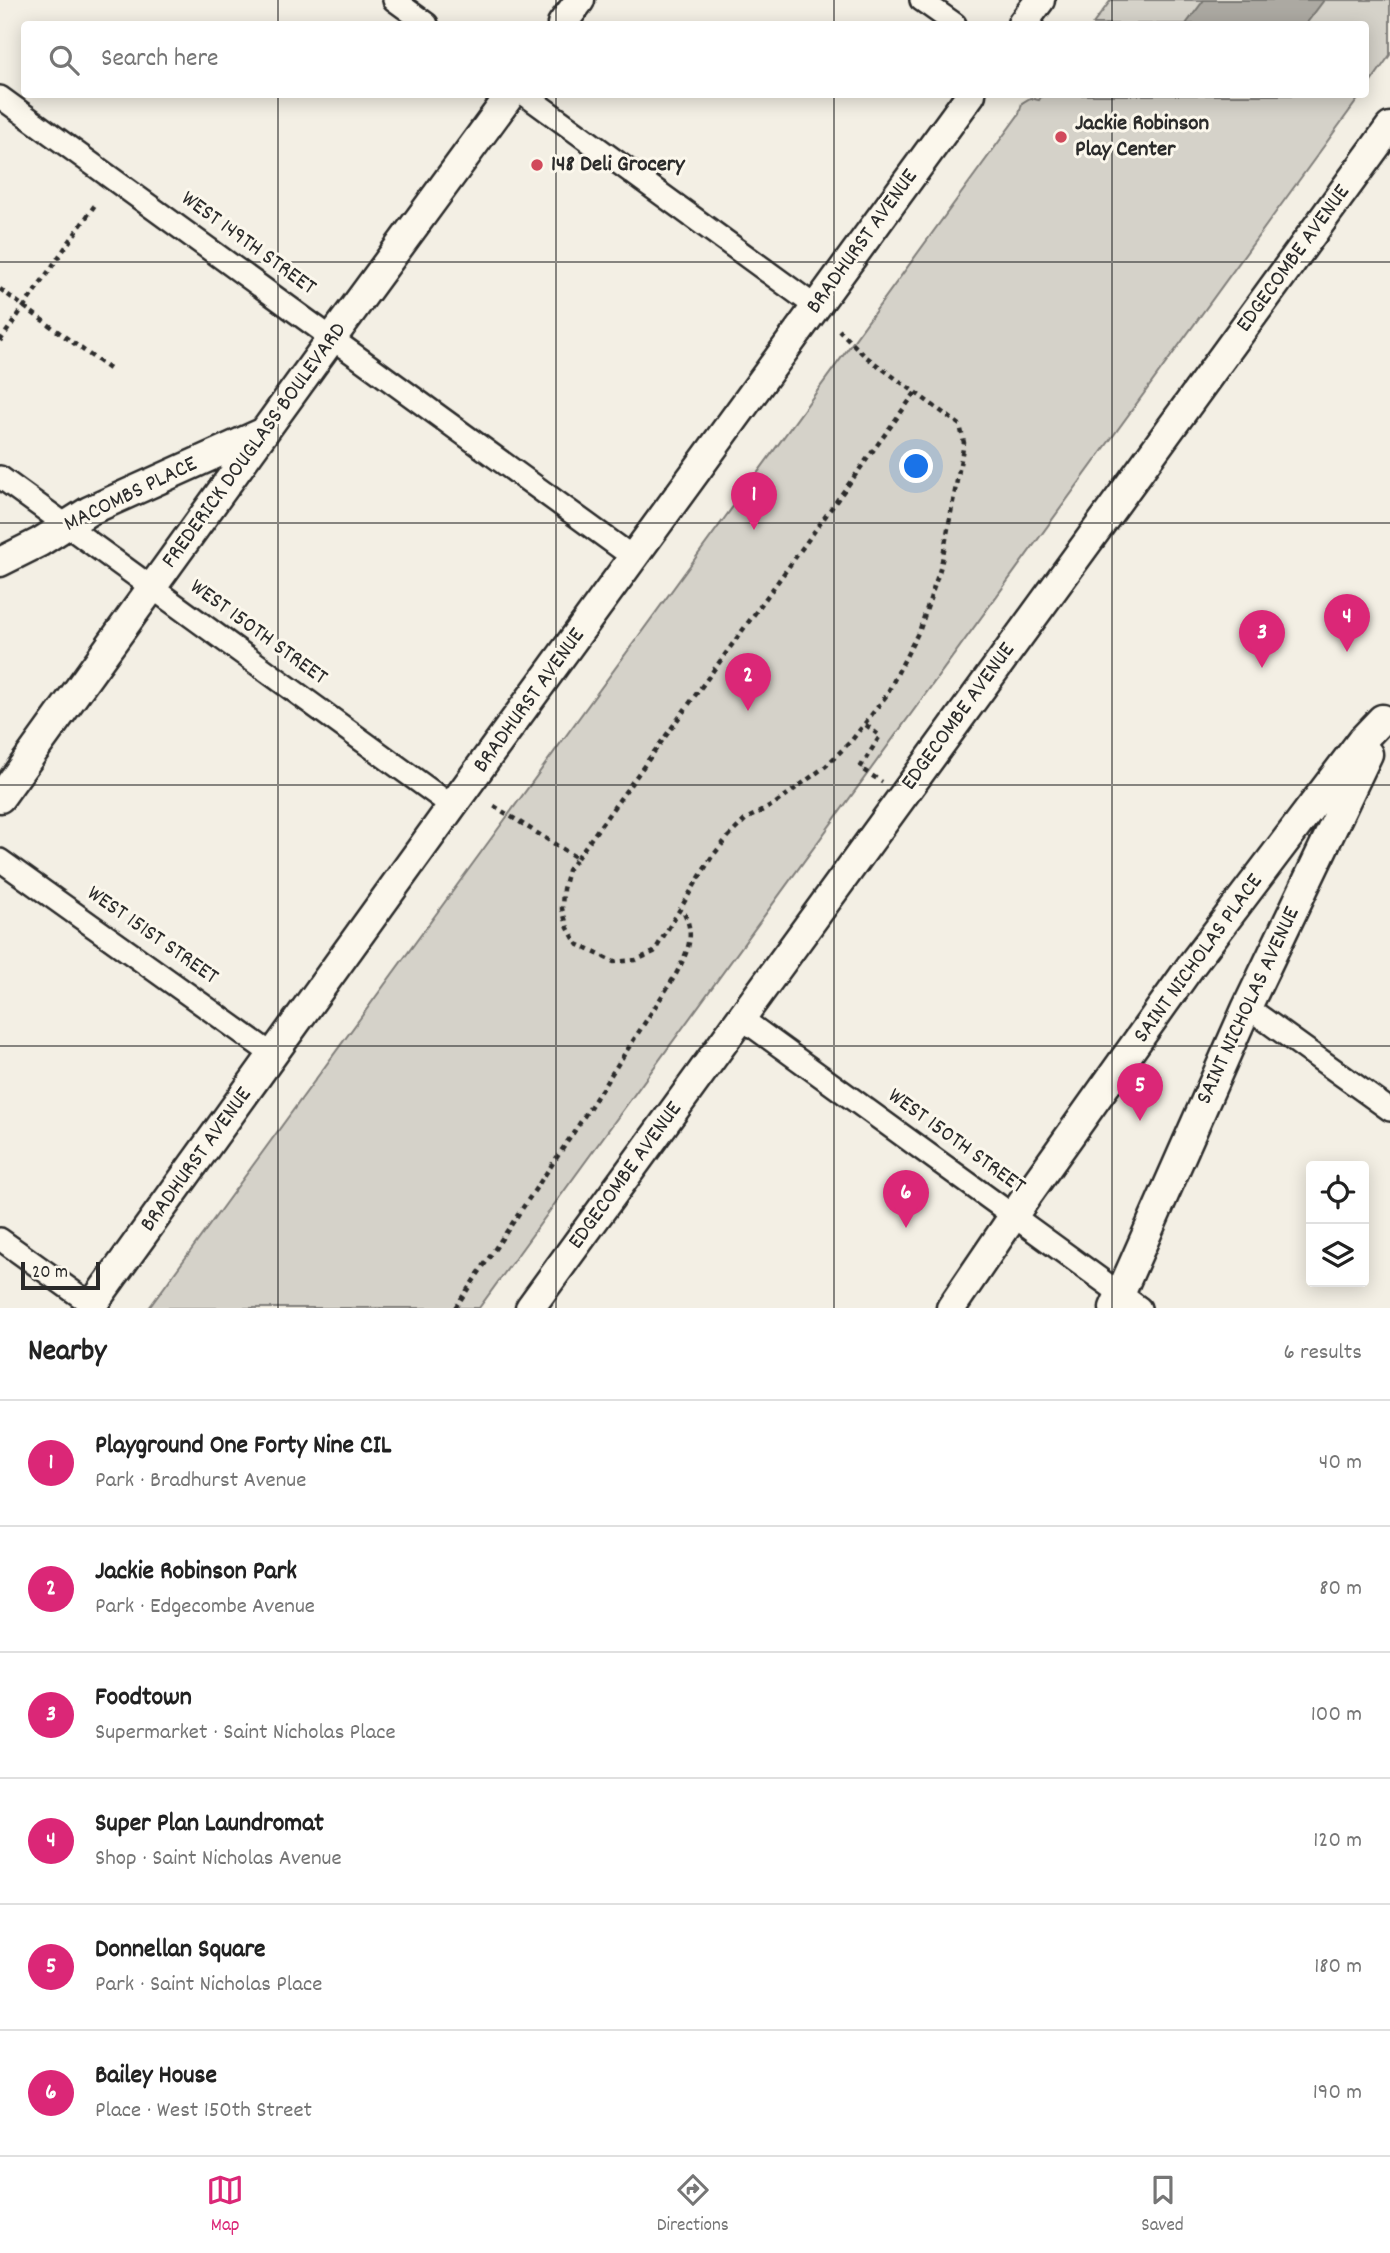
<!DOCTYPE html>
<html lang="en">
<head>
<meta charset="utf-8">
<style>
  body { margin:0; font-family:Dekko,sans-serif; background:#f2f2f2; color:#222 }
  .controls { position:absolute; right:21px; bottom:21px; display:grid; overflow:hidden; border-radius:7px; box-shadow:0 4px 18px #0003 }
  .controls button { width:63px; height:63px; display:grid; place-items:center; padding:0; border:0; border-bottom:2px solid #e0e0e0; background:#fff; color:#222; font:35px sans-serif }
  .scale { position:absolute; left:21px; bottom:18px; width:79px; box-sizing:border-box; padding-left:7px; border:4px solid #2b2b2b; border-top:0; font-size:19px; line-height:24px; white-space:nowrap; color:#2b2b2b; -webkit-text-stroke:5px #fbf7ec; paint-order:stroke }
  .you { position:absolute; left:917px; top:467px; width:24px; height:24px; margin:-18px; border:5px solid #fff; border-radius:50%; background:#1a73e8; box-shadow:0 0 0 10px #1a73e833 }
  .badge { display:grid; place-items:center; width:46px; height:46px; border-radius:50%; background:#db2777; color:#fff; font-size:23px; font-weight:700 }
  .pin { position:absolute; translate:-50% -58px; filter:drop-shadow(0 2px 4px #0008) }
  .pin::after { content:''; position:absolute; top:37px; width:24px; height:21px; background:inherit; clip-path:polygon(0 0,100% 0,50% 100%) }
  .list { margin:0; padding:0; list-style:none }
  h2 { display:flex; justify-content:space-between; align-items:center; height:91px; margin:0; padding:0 28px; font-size:30px }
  h2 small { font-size:23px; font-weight:400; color:#767676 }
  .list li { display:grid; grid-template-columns:46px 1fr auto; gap:21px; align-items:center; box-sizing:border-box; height:126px; padding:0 28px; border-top:2px solid #e0e0e0 }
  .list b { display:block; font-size:26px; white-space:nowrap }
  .list p { margin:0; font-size:23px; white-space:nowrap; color:#767676 }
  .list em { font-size:23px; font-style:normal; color:#767676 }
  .icon { flex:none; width:38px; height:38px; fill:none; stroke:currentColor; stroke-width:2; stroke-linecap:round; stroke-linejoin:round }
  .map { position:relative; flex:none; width:1390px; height:1308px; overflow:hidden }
  .search { position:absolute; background:#fff; box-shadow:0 4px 18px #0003; left:21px; right:21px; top:21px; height:77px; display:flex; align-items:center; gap:18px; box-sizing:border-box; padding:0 24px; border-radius:7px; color:#767676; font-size:26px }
  .sheet { height:847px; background:#fff }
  nav { display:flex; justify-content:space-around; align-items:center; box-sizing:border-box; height:98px; border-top:2px solid #e0e0e0; background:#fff; font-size:19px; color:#767676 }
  nav a { display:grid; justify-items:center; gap:4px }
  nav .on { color:#db2777 }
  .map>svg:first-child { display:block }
</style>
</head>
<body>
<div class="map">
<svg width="1390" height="1308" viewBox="0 0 1390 1308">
  <rect width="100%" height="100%" fill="#f3efe4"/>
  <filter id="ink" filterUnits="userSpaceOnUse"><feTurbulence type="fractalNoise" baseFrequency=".0143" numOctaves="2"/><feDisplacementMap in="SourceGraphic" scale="14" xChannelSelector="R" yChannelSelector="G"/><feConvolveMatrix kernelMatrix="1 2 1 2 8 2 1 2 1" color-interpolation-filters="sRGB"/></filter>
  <g filter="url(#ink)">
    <path fill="#d5d2c9" stroke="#807e7a" stroke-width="2" d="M 1111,0 L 1390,0 L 1390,55 L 1366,89 L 1366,24 L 1093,24 Z
      M 1042,95 L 1361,95 L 479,1308 L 149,1308 L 1019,114 L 1022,103 L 1030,98 L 1039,100 Z"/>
    <path fill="#aca9a2" stroke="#787772" stroke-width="2" d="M 1204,0 L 1324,0 L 1306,24 L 1186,24 Z"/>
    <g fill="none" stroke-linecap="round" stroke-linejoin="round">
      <defs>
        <path id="street" d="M 394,0 L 427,24
          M 921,0 L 955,24
          M 524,94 L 816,307
          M 0,97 L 634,558
          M 0,477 L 452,806
          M 0,860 L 273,1055
          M 1247,1007 L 1390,1110
          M 741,1018 L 1140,1308
          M 0,1239 L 92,1305"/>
        <path id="secondary" d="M 562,24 L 580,0
          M 1022,24 L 1040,0
          M 0,562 L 40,542 L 89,511 L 262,433
          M 0,798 L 332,338 L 511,94
          M 90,1308 L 452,806 L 971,94
          M 530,1308 L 1390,127
          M 951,1308 L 1029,1193 L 1190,967 L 1362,740 L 1382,719
          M 1114,1308 L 1247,1007 L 1368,754"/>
      </defs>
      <use href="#street" stroke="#2b2b2b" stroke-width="26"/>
      <use href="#secondary" stroke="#2b2b2b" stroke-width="33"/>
      <path stroke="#2b2b2b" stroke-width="4.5" stroke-dasharray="5 5" stroke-linecap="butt" d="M 0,289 L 109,369
        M 0,341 L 97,202
        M 866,725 L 880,736 L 860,768 L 882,782
        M 494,806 L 577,858 L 568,870 L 563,889 L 562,909 L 568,928 L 577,944 L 614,962 L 636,960 L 654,952 L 711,858 L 728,837 L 746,819 L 773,805 L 826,766 L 852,740 L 886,696 L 920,629 L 941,566 L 964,443 L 960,425 L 865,356 L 839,330
        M 577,858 L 915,393
        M 455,1308 L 574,1132 L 675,976 C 688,951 697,935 682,909"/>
      <use href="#street" stroke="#fbf7ec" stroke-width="21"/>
      <use href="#secondary" stroke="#fbf7ec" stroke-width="28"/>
    </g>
  </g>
  <path fill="none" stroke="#2b2b2b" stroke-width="2" stroke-opacity="0.55" d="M 278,0 L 278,24M 556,0 L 556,24M 834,0 L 834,24M 1112,0 L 1112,24M 278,94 L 278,1308M 556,94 L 556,1308M 834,94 L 834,1308M 1112,94 L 1112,1308M 0,262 L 1390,262M 0,523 L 1390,523M 0,785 L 1390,785M 0,1046 L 1390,1046"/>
  <g fill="#d1495b" stroke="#fbf7ec" stroke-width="2.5">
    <circle cx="1061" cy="137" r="7"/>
    <circle cx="537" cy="165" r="7"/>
  </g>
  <g text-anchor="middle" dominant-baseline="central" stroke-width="6" stroke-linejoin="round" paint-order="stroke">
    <g font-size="23" font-weight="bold" fill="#2b2b2b" stroke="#fbf7ec" text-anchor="start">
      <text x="1075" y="124">Jackie Robinson<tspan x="1075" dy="26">Play Center</tspan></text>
      <text x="551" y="165">148 Deli Grocery</text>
    </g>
    <g font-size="23" fill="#2b2b2b" stroke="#fbf7ec">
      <text transform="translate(863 242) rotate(-54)">BRADHURST AVENUE</text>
      <text transform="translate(248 244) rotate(36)">WEST 149TH STREET</text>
      <text transform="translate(1294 259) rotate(-54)">EDGECOMBE AVENUE</text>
      <text transform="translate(255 446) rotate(-54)">FREDERICK DOUGLASS BOULEVARD</text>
      <text transform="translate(131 495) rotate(-26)">MACOMBS PLACE</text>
      <text transform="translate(258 633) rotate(36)">WEST 150TH STREET</text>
      <text transform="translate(530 701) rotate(-54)">BRADHURST AVENUE</text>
      <text transform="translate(959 717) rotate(-54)">EDGECOMBE AVENUE</text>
      <text transform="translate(152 936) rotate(35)">WEST 151ST STREET</text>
      <text transform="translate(1199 959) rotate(-54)">SAINT NICHOLAS PLACE</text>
      <text transform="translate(1249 1006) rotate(-65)">SAINT NICHOLAS AVENUE</text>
      <text transform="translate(956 1142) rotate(36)">WEST 150TH STREET</text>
      <text transform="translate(197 1160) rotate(-54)">BRADHURST AVENUE</text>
      <text transform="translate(626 1176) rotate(-54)">EDGECOMBE AVENUE</text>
    </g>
  </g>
</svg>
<div class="controls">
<button><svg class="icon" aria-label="locate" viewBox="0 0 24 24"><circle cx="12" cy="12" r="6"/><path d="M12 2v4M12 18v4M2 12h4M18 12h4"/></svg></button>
<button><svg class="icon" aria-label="layers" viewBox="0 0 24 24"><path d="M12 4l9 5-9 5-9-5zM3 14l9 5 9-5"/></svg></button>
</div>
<div class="scale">20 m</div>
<div class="you"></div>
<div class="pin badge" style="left:754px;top:530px">1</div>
<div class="pin badge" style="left:748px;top:711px">2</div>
<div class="pin badge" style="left:1262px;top:668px">3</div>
<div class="pin badge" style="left:1347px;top:652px">4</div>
<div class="pin badge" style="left:1140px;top:1121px">5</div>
<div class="pin badge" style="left:906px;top:1228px">6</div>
<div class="search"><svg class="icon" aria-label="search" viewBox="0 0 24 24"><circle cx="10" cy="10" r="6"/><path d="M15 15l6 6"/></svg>Search here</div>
</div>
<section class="sheet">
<h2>Nearby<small>6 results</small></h2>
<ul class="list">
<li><span class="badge">1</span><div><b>Playground One Forty Nine CIL</b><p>Park · Bradhurst Avenue</p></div><em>40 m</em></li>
<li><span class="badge">2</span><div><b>Jackie Robinson Park</b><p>Park · Edgecombe Avenue</p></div><em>80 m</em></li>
<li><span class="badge">3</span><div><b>Foodtown</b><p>Supermarket · Saint Nicholas Place</p></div><em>100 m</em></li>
<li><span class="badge">4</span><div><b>Super Plan Laundromat</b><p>Shop · Saint Nicholas Avenue</p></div><em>120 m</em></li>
<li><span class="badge">5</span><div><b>Donnellan Square</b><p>Park · Saint Nicholas Place</p></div><em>180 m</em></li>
<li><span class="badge">6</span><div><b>Bailey House</b><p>Place · West 150th Street</p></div><em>190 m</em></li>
</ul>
</section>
<nav>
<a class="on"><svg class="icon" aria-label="map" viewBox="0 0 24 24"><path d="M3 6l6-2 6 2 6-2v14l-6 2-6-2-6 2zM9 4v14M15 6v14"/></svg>Map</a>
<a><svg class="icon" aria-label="directions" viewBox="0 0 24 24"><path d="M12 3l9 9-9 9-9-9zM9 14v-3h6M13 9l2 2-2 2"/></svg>Directions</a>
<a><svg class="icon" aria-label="saved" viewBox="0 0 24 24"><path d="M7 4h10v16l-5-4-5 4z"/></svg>Saved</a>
</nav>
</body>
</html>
